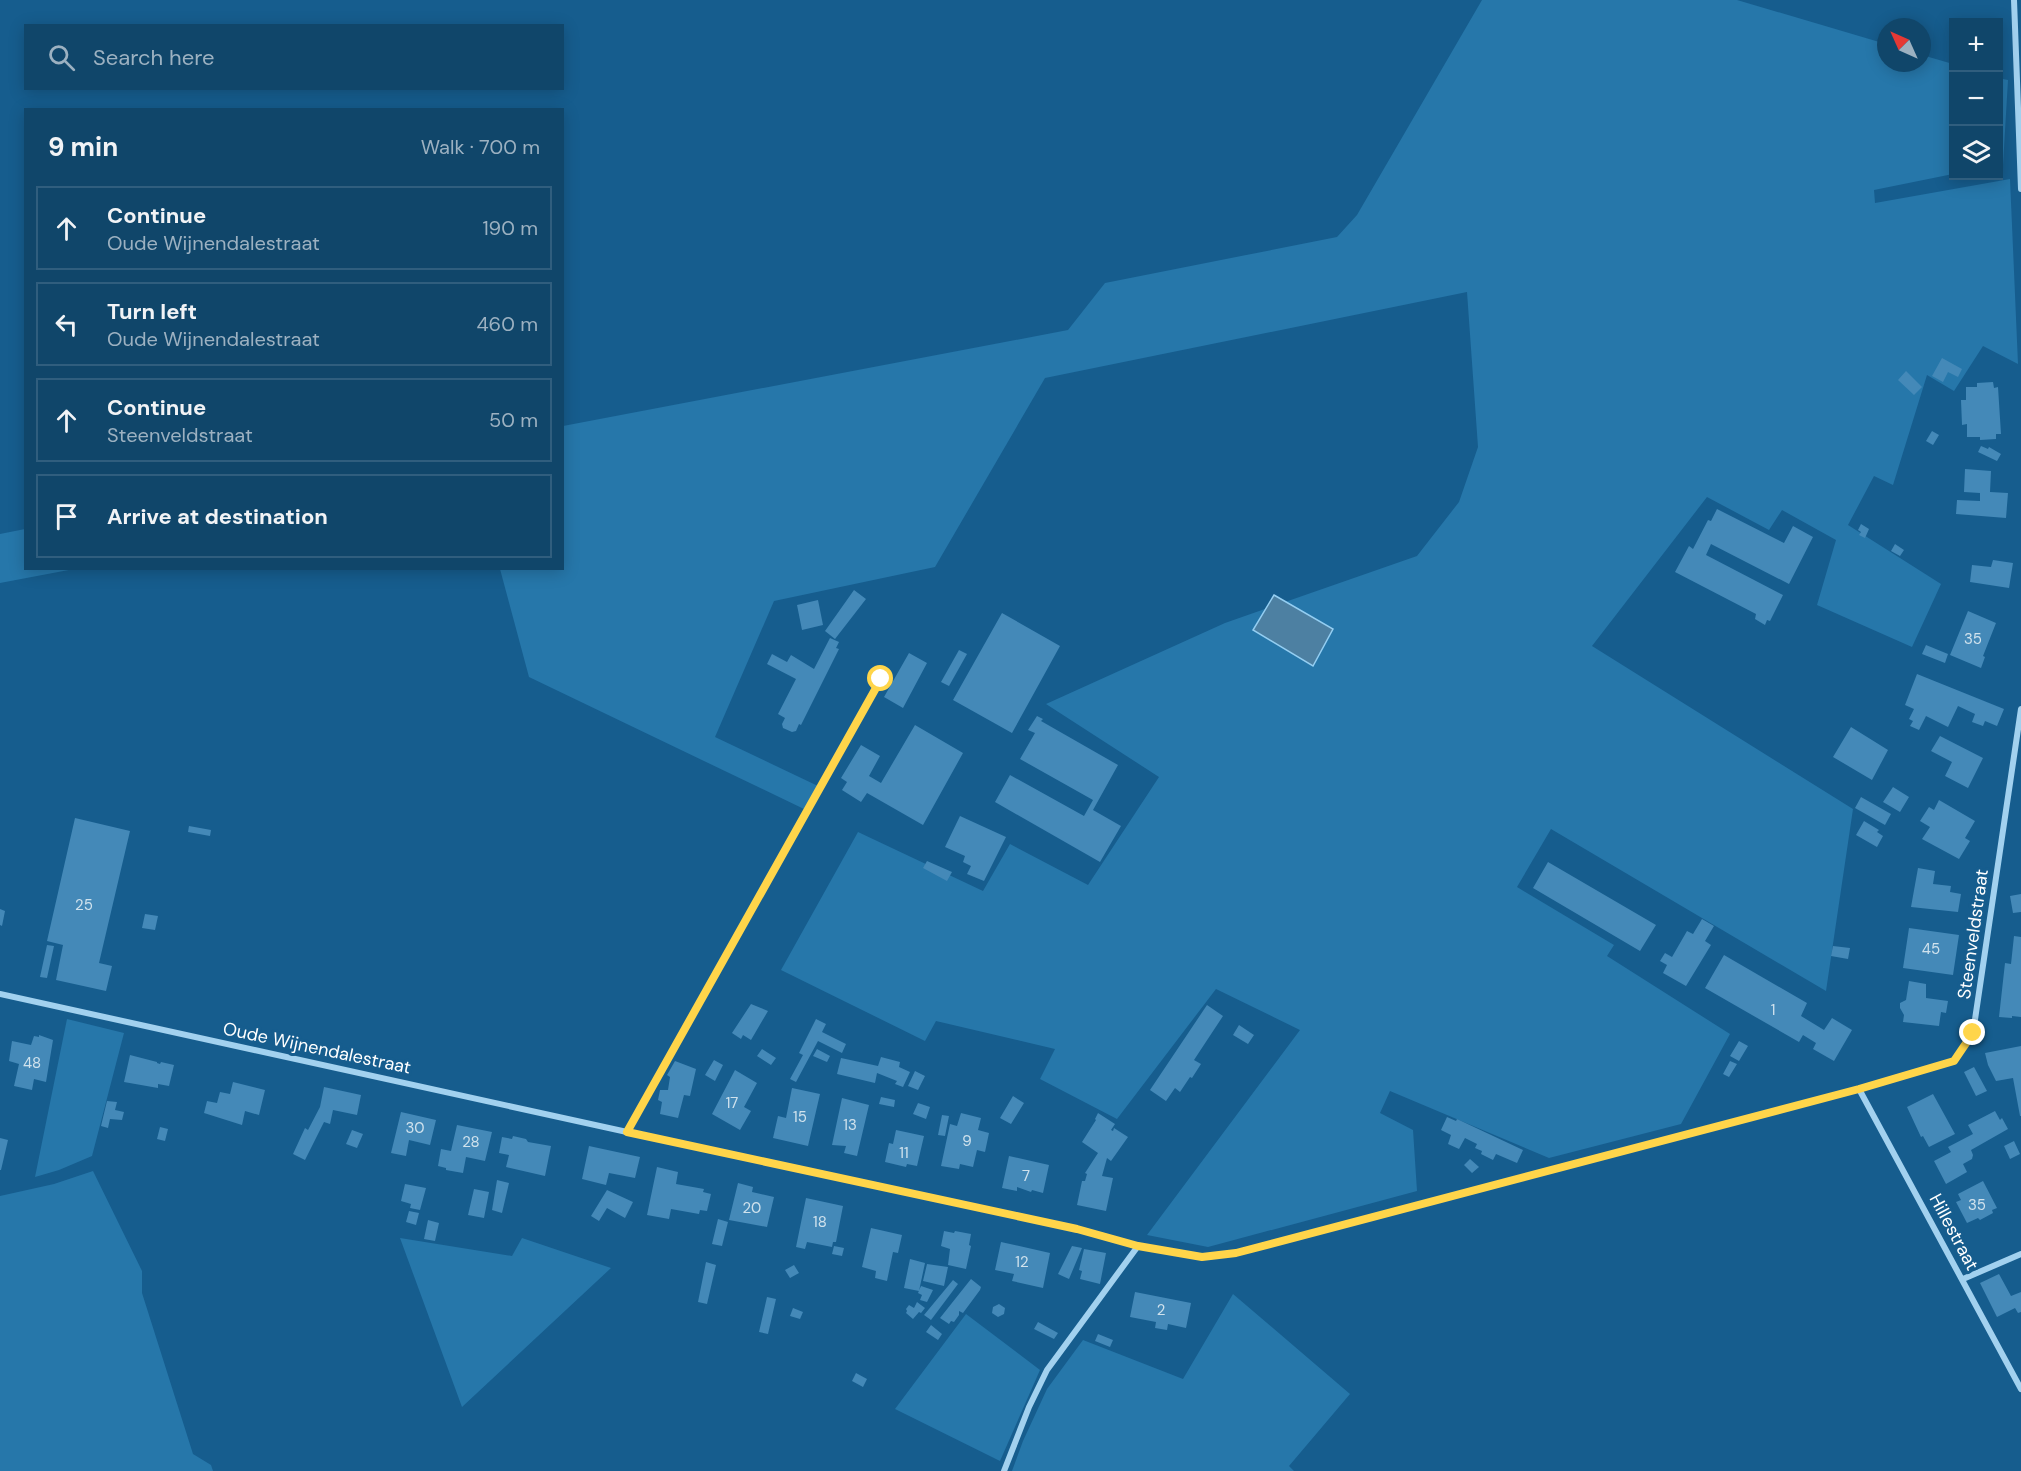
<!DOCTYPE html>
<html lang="en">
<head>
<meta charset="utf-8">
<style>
  body { margin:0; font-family:"DM Sans",sans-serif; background:#1e5072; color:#f1f3f6 }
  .controls { position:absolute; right:18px; top:18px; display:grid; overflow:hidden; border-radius:0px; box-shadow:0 3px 15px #0003 }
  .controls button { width:54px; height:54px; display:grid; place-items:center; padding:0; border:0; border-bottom:2px solid #305e7e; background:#10466a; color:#f1f3f6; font:30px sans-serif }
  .compass { position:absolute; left:1877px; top:18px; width:54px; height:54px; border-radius:50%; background:#10466a; box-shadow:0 3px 15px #0003; rotate:315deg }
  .stop { position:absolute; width:18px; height:18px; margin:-14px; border:4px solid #ffd54a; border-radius:50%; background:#fff }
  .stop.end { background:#ffd54a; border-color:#fff; box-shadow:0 2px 6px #0008 }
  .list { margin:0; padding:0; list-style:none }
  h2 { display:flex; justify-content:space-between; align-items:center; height:78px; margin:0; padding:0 24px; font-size:26px }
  h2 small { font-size:20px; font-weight:400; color:#9cb1c1 }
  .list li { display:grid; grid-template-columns:39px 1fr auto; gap:18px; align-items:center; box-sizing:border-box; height:84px; margin:0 12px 12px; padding:0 12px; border:2px solid #305e7e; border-radius:0px }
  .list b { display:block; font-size:22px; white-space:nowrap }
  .list p { margin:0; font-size:20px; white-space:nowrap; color:#9cb1c1 }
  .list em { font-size:20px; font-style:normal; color:#9cb1c1 }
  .icon { flex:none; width:33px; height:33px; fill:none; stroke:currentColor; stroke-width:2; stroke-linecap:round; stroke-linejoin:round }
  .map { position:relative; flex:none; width:2021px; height:1471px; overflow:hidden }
  .search { position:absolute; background:#10466a; box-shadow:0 3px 15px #0003; left:24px; top:24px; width:540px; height:66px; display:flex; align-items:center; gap:15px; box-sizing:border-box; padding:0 21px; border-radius:0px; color:#9cb1c1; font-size:22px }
  .panel { position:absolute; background:#10466a; box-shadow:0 3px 15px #0003; left:24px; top:108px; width:540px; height:462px; border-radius:0px }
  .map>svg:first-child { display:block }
</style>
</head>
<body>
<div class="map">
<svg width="2021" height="1471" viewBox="0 0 2021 1471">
  <rect width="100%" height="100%" fill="#165d8e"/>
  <path fill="#2677aa" d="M 1482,0 L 1737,0 L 1886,44 L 1886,63 L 1922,63 L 1922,55 L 1953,64 L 1953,174 L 1874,190 L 1875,203 L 2010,179 L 2018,364 L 1983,346 L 1954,391 L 1927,375 L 1893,485 L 1874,476 L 1848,525 L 1941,584 L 1912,647 L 1817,605 L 1836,540 L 1782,510 L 1769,530 L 1707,497 L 1592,646 L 1853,809 L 1826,991 L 1551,829 L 1517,887 L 1614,945 L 1607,956 L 1730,1034 L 1681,1124 L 1549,1158 L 1390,1091 L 1380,1113 L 1413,1130 L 1417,1191 L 1208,1247 L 1147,1235 L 1300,1030 L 1216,989 L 1117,1119 L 1040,1079 L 1055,1049 L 936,1021 L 925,1041 L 781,970 L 858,832 L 983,891 L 1010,844 L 1088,885 L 1159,777 L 1046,704 L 1225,623 L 1417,556 L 1459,502 L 1478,447 L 1467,292 L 1045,378 L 935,567 L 774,601 L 715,737 L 818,786 L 804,809 L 529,677 L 500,569 L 562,568 L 563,426 L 1068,330 L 1105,283 L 1337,237 L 1357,215 Z
    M 1998,78 L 2008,80 L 2003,165 L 1999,166 Z
    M 25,529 L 26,568 L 74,569 L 0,583 L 0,534 Z
    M 67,1019 L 124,1033 L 92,1156 L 59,1170 L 35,1177 Z
    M 93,1171 L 142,1271 L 142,1293 L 193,1454 L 211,1465 L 213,1471 L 0,1471 L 0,1196 L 54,1184 Z
    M 400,1238 L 512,1256 L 522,1238 L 611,1268 L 462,1407 Z
    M 1233,1294 L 1350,1394 L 1289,1466 L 1294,1471 L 1012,1471 L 1023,1441 L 1047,1389 L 1083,1340 L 1183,1379 Z
    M 966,1314 L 1040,1370 L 1000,1461 L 895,1409 Z"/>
  <path fill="#4d80a2" stroke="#94cef2" stroke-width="1.5" d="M 1274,595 L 1333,629 L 1313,666 L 1253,630 Z"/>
  <path fill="#4489b8" d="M 1942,358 L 1962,369 L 1958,377 L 1948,372 L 1943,382 L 1932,376 Z
    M 1906,371 L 1922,387 L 1914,395 L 1898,380 Z
    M 1993,382 L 1994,388 L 1998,387 L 2001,434 L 1996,434 L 1996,439 L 1980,440 L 1980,437 L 1967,437 L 1967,424 L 1962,425 L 1961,400 L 1966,400 L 1966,387 L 1977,387 L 1977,383 Z
    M 1932,431 L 1939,435 L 1933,445 L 1926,441 Z
    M 1981,446 L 1988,449 L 1989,447 L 2001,454 L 1997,461 L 1978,452 Z
    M 1965,469 L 1991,471 L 1990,492 L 2008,493 L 2006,518 L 1956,514 L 1957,500 L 1980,501 L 1980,493 L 1964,492 Z
    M 1717,509 L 1784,543 L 1793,526 L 1813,537 L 1789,584 L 1711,544 L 1706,555 L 1783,595 L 1770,621 L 1767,620 L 1765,625 L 1755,619 L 1756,614 L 1675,572 L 1689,546 L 1693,549 L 1708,520 L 1711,521 Z
    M 1861,524 L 1869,529 L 1865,538 L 1859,535 L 1861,532 L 1858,530 Z
    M 1895,544 L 1904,550 L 1900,556 L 1891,551 Z
    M 1993,560 L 2013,563 L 2009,588 L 1970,582 L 1972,565 L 1991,567 Z
    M 854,590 L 866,599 L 835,639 L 825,631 Z
    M 818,600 L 823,625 L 802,630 L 797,605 Z
    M 1968,611 L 1996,623 L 1983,656 L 1985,657 L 1981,668 L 1950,655 Z
    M 1002,613 L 1060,646 L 1012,733 L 953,700 Z
    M 830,638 L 839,642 L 836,648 L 839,649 L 801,725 L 799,724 L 796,731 L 792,732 L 783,728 L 782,724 L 785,718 L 778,714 L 796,679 L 767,664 L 772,654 L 787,662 L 791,655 L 814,669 Z
    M 1926,645 L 1948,654 L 1945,663 L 1922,654 Z
    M 959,650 L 967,654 L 949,686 L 941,682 Z
    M 909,653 L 927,663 L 903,708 L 884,697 Z
    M 1917,674 L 2004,709 L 1997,726 L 1985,721 L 1983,726 L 1972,722 L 1975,714 L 1958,706 L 1948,727 L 1926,716 L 1919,730 L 1910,726 L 1913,721 L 1909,719 L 1914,709 L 1905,705 Z
    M 1037,716 L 1043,719 L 1041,721 L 1118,765 L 1093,810 L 1121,826 L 1100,862 L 995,802 L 1010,775 L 1084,816 L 1093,800 L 1020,759 L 1035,733 L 1028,730 Z
    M 915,725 L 963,753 L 923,825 L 867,793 L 861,802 L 842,790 L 847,782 L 841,778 L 861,745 L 880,756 L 869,776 L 881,783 Z
    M 1851,727 L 1888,750 L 1872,780 L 1833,757 Z
    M 1940,736 L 1983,758 L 1968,788 L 1945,776 L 1952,762 L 1931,751 Z
    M 1893,787 L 1909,797 L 1900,812 L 1883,802 Z
    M 1861,797 L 1891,814 L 1885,825 L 1855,808 Z
    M 1939,800 L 1975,821 L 1965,838 L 1970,841 L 1959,859 L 1922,839 L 1930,827 L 1920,821 L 1929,807 L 1934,810 Z
    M 960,816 L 1006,837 L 984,881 L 967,874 L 971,866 L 963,862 L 965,856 L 945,847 Z
    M 75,818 L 130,831 L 99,963 L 112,966 L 106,991 L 56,980 L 63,945 L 47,941 Z
    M 1864,821 L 1879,830 L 1877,832 L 1883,836 L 1877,847 L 1856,835 Z
    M 189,826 L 211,830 L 210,836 L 188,832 Z
    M 927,861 L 952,872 L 947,881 L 923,868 Z
    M 1548,862 L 1656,925 L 1640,951 L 1533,888 Z
    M 1918,868 L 1935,871 L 1933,884 L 1951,886 L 1950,892 L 1961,894 L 1958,912 L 1911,907 Z
    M 2021,894 L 2021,912 L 2013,913 L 2010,896 Z
    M 0,909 L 5,911 L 2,926 L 0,925 Z
    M 145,914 L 158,916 L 155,930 L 142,928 Z
    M 1702,919 L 1714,926 L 1705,941 L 1711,945 L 1686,986 L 1663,973 L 1667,965 L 1660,961 L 1665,953 L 1672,957 L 1687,931 L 1693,934 Z
    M 1909,928 L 1959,935 L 1953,975 L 1903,968 Z
    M 2014,936 L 2021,937 L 2021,1017 L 2012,1016 L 2012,1018 L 1999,1017 L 2005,963 L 2011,964 Z
    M 47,945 L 54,946 L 47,978 L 40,977 Z
    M 1833,946 L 1850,948 L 1848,959 L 1831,956 Z
    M 1724,955 L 1807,1003 L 1801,1016 L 1824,1030 L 1832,1018 L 1852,1030 L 1834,1061 L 1813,1049 L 1816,1043 L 1803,1035 L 1799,1042 L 1705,988 Z
    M 1909,981 L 1926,984 L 1926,998 L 1948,1001 L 1946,1013 L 1941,1012 L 1939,1026 L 1903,1022 L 1904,1015 L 1900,1008 L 1900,1003 L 1906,1000 Z
    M 751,1004 L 768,1011 L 751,1040 L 743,1035 L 741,1039 L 732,1033 Z
    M 1207,1005 L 1223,1016 L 1194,1060 L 1201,1064 L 1192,1078 L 1190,1077 L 1180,1092 L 1175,1088 L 1166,1101 L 1150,1090 Z
    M 816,1019 L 826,1024 L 822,1032 L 846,1044 L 842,1053 L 818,1041 L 796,1082 L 790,1079 L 803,1055 L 799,1053 Z
    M 1239,1025 L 1254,1035 L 1248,1044 L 1233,1035 Z
    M 39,1035 L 53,1040 L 46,1082 L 34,1079 L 32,1090 L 14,1086 L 19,1064 L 9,1061 L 12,1041 L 31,1045 L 34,1036 L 39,1037 Z
    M 1739,1041 L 1748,1046 L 1739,1061 L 1730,1056 Z
    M 2021,1046 L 2021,1116 L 2020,1116 L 2013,1078 L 1996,1081 L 1988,1065 L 1985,1053 Z
    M 762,1049 L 776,1058 L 771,1065 L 757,1056 Z
    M 817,1049 L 830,1056 L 827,1062 L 813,1056 Z
    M 130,1055 L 157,1062 L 157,1063 L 160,1064 L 161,1062 L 174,1065 L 169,1086 L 158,1084 L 158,1088 L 124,1082 Z
    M 881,1057 L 900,1062 L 899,1067 L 910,1072 L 903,1087 L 895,1084 L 897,1081 L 877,1073 L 875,1083 L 837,1074 L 841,1058 L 878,1066 Z
    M 714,1060 L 723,1065 L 715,1081 L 705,1075 Z
    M 675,1061 L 696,1069 L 690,1096 L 684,1095 L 678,1118 L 660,1114 L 662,1102 L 658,1100 L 660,1090 L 668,1090 L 670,1077 L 667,1075 Z
    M 1730,1061 L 1737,1064 L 1729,1077 L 1723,1074 Z
    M 1974,1067 L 1987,1091 L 1976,1096 L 1964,1072 Z
    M 735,1070 L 757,1083 L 744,1107 L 751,1111 L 740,1130 L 712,1114 Z
    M 915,1071 L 925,1076 L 918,1090 L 908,1086 Z
    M 233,1082 L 265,1090 L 259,1115 L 245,1111 L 242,1125 L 204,1113 L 207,1101 L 217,1103 L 220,1092 L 230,1094 Z
    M 324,1087 L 361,1095 L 357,1115 L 333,1110 L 330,1124 L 324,1122 L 305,1160 L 293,1154 L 305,1128 L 308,1130 L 320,1107 Z
    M 792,1088 L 820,1094 L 808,1146 L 773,1138 L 778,1116 L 786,1118 Z
    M 1933,1094 L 1955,1134 L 1929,1147 L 1923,1136 L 1921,1137 L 1907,1107 Z
    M 1013,1096 L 1024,1103 L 1011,1124 L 1000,1118 Z
    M 881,1097 L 895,1100 L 894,1107 L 879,1104 Z
    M 842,1098 L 869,1105 L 857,1156 L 844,1153 L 846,1146 L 832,1145 Z
    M 107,1101 L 117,1102 L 115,1110 L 124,1112 L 122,1120 L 110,1119 L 108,1128 L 101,1126 Z
    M 918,1103 L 930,1107 L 926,1119 L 913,1114 Z
    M 1995,1111 L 2000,1120 L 2002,1118 L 2008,1129 L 1971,1150 L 1973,1155 L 1972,1159 L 1963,1164 L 1967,1172 L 1946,1184 L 1934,1161 L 1951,1152 L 1948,1147 L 1973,1134 L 1968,1125 Z
    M 401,1112 L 436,1120 L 430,1145 L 409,1140 L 406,1156 L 391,1153 Z
    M 961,1113 L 981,1118 L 978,1130 L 989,1133 L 985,1152 L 977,1150 L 973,1167 L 960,1164 L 959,1169 L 941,1166 L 950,1124 L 957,1126 Z
    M 1098,1113 L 1115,1124 L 1111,1130 L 1113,1131 L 1114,1128 L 1128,1137 L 1111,1161 L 1107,1158 L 1102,1176 L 1113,1178 L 1106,1211 L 1077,1205 L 1082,1181 L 1085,1181 L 1087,1174 L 1085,1173 L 1098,1153 L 1082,1142 L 1096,1120 L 1095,1119 Z
    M 942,1115 L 949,1116 L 945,1136 L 938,1135 Z
    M 1447,1117 L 1456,1121 L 1457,1119 L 1523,1150 L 1517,1163 L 1496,1154 L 1493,1160 L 1481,1154 L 1482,1151 L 1475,1148 L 1477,1144 L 1465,1138 L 1459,1149 L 1448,1144 L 1451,1135 L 1441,1130 Z
    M 457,1125 L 492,1132 L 485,1161 L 466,1157 L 463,1173 L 446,1170 L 446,1168 L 438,1166 L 441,1149 L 451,1151 Z
    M 160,1127 L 168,1129 L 165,1141 L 157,1139 Z
    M 352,1130 L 363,1134 L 357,1148 L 346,1144 Z
    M 896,1130 L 924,1136 L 917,1166 L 907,1164 L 906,1167 L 885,1162 L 889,1143 L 893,1144 Z
    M 513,1136 L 526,1139 L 528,1142 L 551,1146 L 545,1176 L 506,1167 L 509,1155 L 499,1153 L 502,1137 L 512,1139 Z
    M 0,1138 L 8,1140 L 1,1170 L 0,1170 Z
    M 2014,1141 L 2020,1154 L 2010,1159 L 2004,1146 Z
    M 589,1146 L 640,1157 L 635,1178 L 609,1173 L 606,1185 L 582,1179 Z
    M 1009,1156 L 1049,1165 L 1043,1193 L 1032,1190 L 1031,1192 L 1017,1187 L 1017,1191 L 1002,1188 Z
    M 1470,1159 L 1479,1167 L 1472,1173 L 1464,1165 Z
    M 657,1167 L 678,1172 L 676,1184 L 704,1189 L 703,1192 L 711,1194 L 707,1211 L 700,1210 L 699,1214 L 671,1209 L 669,1219 L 647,1215 Z
    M 497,1180 L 509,1183 L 502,1213 L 492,1210 Z
    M 1983,1181 L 1997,1208 L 1992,1210 L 1993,1213 L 1980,1220 L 1978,1218 L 1967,1223 L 1956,1202 L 1961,1200 L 1958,1194 Z
    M 738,1183 L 753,1187 L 752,1192 L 774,1197 L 767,1227 L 729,1220 Z
    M 405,1184 L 426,1188 L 420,1210 L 410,1208 L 411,1204 L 401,1201 Z
    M 474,1189 L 489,1192 L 484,1218 L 468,1215 Z
    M 607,1190 L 633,1202 L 625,1218 L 607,1208 L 599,1221 L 591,1216 Z
    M 806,1198 L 843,1206 L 836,1242 L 833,1242 L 832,1247 L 807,1242 L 805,1249 L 796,1247 Z
    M 409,1211 L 419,1213 L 416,1225 L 406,1222 Z
    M 718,1219 L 728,1222 L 722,1246 L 712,1244 Z
    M 428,1220 L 439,1223 L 435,1241 L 424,1239 Z
    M 871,1228 L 902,1235 L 898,1253 L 893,1252 L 887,1281 L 875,1278 L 876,1271 L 862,1267 Z
    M 944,1231 L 954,1233 L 955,1231 L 971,1234 L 969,1245 L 971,1246 L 966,1269 L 948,1265 L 950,1249 L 941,1246 Z
    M 1001,1242 L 1050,1253 L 1043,1288 L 1012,1281 L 1014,1274 L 995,1270 Z
    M 834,1246 L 844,1248 L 842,1256 L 832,1254 Z
    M 1072,1246 L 1082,1248 L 1069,1279 L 1058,1274 Z
    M 1084,1249 L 1106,1253 L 1100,1284 L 1080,1279 L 1082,1271 L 1079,1270 Z
    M 910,1259 L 925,1263 L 919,1291 L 904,1288 Z
    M 706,1262 L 716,1265 L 707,1304 L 698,1302 Z
    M 927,1264 L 948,1267 L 944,1286 L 923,1281 Z
    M 794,1265 L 799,1273 L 790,1278 L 785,1270 Z
    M 1999,1274 L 2011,1296 L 2021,1292 L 2021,1312 L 2018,1313 L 2015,1308 L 1997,1317 L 1980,1283 Z
    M 971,1279 L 981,1287 L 980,1290 L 963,1313 L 959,1311 L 959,1315 L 954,1322 L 951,1321 L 949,1324 L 940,1318 Z
    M 953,1280 L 958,1284 L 931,1320 L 924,1315 Z
    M 921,1286 L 933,1290 L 927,1302 L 920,1300 L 922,1295 L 918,1293 Z
    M 1135,1292 L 1191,1303 L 1186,1328 L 1168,1324 L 1167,1330 L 1155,1328 L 1156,1322 L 1130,1317 Z
    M 767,1297 L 776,1299 L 768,1334 L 759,1332 Z
    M 917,1302 L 925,1308 L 921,1313 L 919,1312 L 913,1319 L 906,1313 L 907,1311 L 906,1309 L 909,1305 L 914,1308 Z
    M 999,1304 L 1005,1308 L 1004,1314 L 998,1317 L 992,1313 L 993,1307 Z
    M 793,1308 L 803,1312 L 800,1319 L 790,1316 Z
    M 1038,1322 L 1058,1333 L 1054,1339 L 1034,1329 Z
    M 931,1325 L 942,1334 L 938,1340 L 926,1332 Z
    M 1098,1334 L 1113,1340 L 1110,1347 L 1095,1341 Z
    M 856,1373 L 867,1379 L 863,1387 L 852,1381 Z"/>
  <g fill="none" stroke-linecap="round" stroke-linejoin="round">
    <path stroke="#a2d1ef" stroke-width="6" d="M 2014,0 L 2021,189
      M 0,994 L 627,1132 L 1077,1229 L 1138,1246 L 1202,1257 L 1236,1253 L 1859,1089 L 1954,1061 L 1973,1033 L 2021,709
      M 1859,1089 L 2021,1389
      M 627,1132 L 881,679
      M 1963,1279 L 2021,1254
      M 1004,1471 L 1029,1407 L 1047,1370 L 1138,1246"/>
  </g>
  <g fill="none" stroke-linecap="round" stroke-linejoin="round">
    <path stroke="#ffd54a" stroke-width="8" d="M 881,679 L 627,1132 L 1077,1229 L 1138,1246 L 1202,1257 L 1236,1253 L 1859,1089 L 1954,1061 L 1973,1033"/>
  </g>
  <g text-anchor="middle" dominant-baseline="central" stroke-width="6" stroke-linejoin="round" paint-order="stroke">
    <g font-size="15" fill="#d0e2ed">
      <text x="1973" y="639">35</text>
      <text x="84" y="905">25</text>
      <text x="1931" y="949">45</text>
      <text x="1773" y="1010">1</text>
      <text x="32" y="1063">48</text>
      <text x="732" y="1103">17</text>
      <text x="800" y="1117">15</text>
      <text x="850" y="1125">13</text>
      <text x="415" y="1128">30</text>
      <text x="967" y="1141">9</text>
      <text x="471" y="1142">28</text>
      <text x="904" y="1153">11</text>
      <text x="1026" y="1176">7</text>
      <text x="1977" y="1205">35</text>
      <text x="752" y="1208">20</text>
      <text x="820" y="1222">18</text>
      <text x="1022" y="1262">12</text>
      <text x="1161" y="1310">2</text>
    </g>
    <g font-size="18" fill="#fff" stroke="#165d8e">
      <text transform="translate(1973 934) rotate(-82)">Steenveldstraat</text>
      <text transform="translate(317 1048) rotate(12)">Oude Wijnendalestraat</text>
      <text transform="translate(1954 1232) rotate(62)">Hillestraat</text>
    </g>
  </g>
</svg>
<div class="controls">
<button>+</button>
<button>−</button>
<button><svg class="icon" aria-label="layers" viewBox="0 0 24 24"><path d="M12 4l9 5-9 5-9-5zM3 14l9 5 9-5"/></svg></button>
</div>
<svg class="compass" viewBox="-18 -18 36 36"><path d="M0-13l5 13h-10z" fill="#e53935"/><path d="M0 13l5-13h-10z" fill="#9cb1c1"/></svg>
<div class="stop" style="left:881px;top:679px"></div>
<div class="stop end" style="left:1973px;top:1033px"></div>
<div class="search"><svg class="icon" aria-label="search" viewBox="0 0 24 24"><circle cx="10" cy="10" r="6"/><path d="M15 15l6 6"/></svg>Search here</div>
<section class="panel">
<h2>9 min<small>Walk · 700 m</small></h2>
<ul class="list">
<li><svg class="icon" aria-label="ahead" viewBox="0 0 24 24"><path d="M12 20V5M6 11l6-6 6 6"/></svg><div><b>Continue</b><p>Oude Wijnendalestraat</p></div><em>190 m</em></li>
<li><svg class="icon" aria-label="left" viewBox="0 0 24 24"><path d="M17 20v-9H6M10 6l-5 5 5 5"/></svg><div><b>Turn left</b><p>Oude Wijnendalestraat</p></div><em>460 m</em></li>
<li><svg class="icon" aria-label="ahead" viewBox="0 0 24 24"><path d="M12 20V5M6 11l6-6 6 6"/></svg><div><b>Continue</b><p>Steenveldstraat</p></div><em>50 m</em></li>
<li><svg class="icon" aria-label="arrive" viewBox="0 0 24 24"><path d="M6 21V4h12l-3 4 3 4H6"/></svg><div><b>Arrive at destination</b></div></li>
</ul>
</section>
</div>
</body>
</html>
